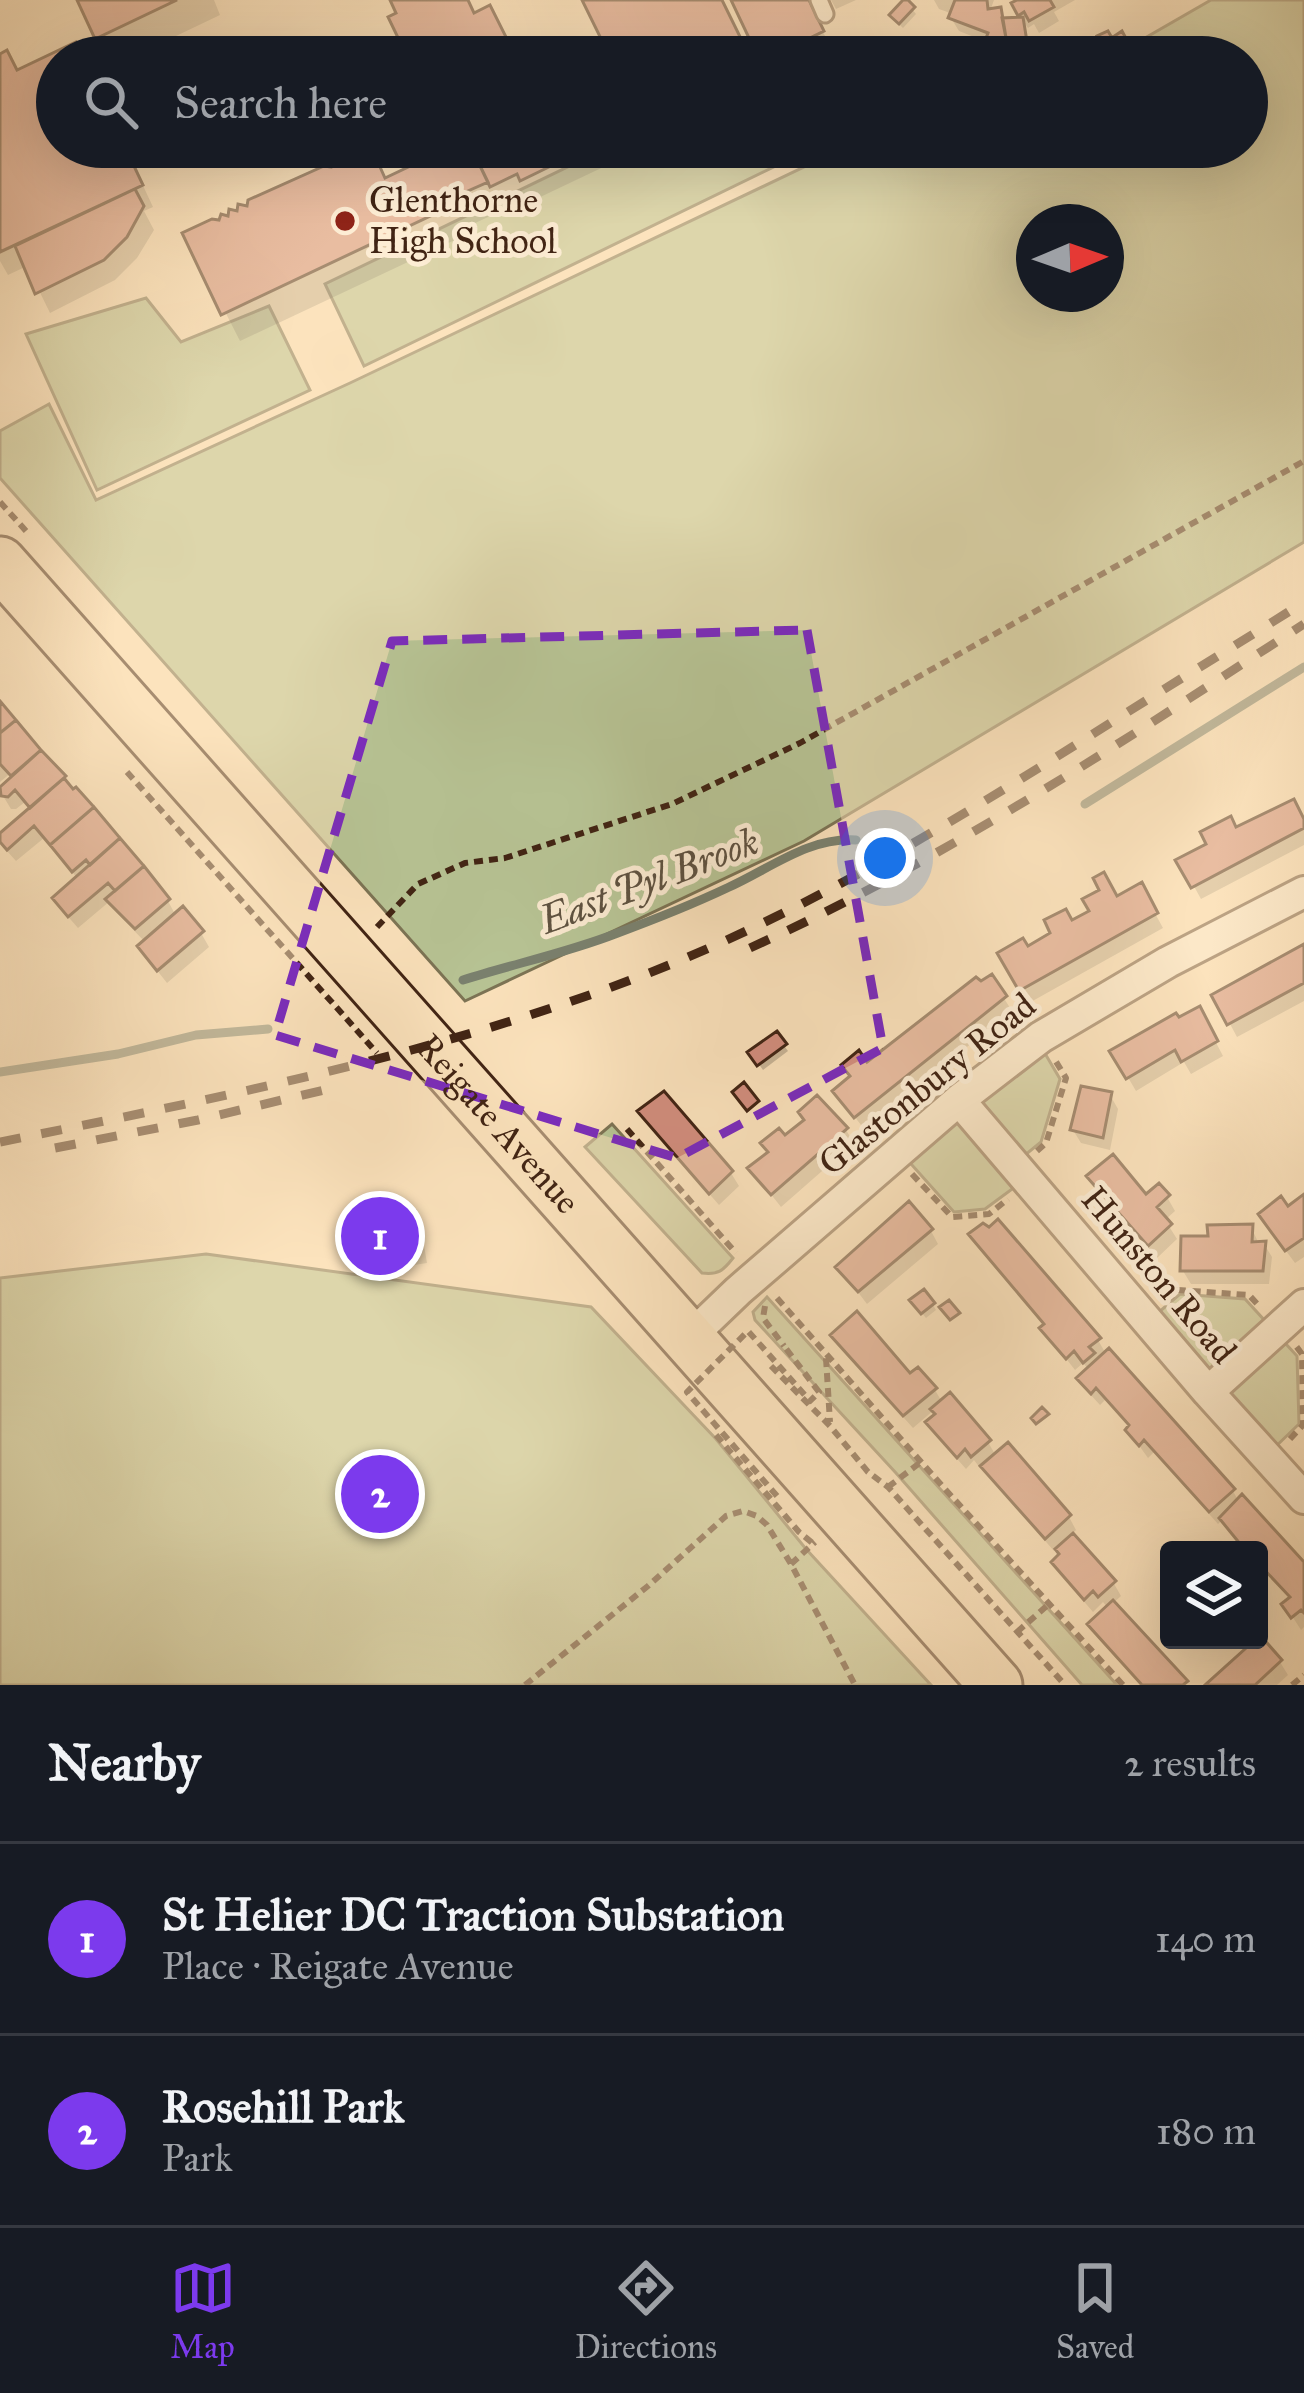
<!DOCTYPE html>
<html lang="en">
<head>
<meta charset="utf-8">
<style>
  body { margin:0; font-family:"IM FELL Great Primer",serif; background:#242831; color:#f1f3f6 }
  .controls { position:absolute; right:36px; bottom:36px; display:grid; overflow:hidden; border-radius:12px; box-shadow:0 12px 48px #0002 }
  .controls button { width:108px; height:108px; display:grid; place-items:center; padding:0; border:0; border-bottom:3px solid #363941; background:#171b24; color:#f1f3f6; font:60px sans-serif }
  .compass { position:absolute; left:1016px; top:204px; width:108px; height:108px; border-radius:50%; background:#171b24; box-shadow:0 12px 48px #0002; rotate:88deg }
  .you { position:absolute; left:885px; top:858px; width:42px; height:42px; margin:-30px; border:9px solid #fff; border-radius:50%; background:#1a73e8; box-shadow:0 0 0 18px #1a73e833 }
  .badge { display:grid; place-items:center; width:78px; height:78px; border-radius:50%; background:#7c3aed; color:#fff; font-size:39px; font-weight:700 }
  .pin { position:absolute; translate:-50% -50%; border:6px solid #fff; box-shadow:0 3px 12px #0006 }
  .list { margin:0; padding:0; list-style:none }
  h2 { display:flex; justify-content:space-between; align-items:center; height:156px; margin:0; padding:0 48px; font-size:51px }
  h2 small { font-size:39px; font-weight:400; color:#9ea1a6 }
  .list li { display:grid; grid-template-columns:78px 1fr auto; gap:36px; align-items:center; box-sizing:border-box; height:192px; padding:0 48px; border-top:3px solid #363941 }
  .list b { display:block; font-size:45px; white-space:nowrap }
  .list p { margin:0; font-size:39px; white-space:nowrap; color:#9ea1a6 }
  .list em { font-size:39px; font-style:normal; color:#9ea1a6 }
  .icon { flex:none; width:66px; height:66px; fill:none; stroke:currentColor; stroke-width:2; stroke-linecap:round; stroke-linejoin:round }
  .map { position:relative; flex:none; width:1304px; height:1685px; overflow:hidden }
  .search { position:absolute; background:#171b24; box-shadow:0 12px 48px #0002; left:36px; right:36px; top:36px; height:132px; display:flex; align-items:center; gap:30px; box-sizing:border-box; padding:0 42px; border-radius:66px; color:#9ea1a6; font-size:45px }
  .sheet { height:540px; background:#171b24 }
  nav { display:flex; justify-content:space-around; align-items:center; box-sizing:border-box; height:168px; border-top:3px solid #363941; background:#171b24; font-size:33px; color:#9ea1a6 }
  nav a { display:grid; justify-items:center; gap:6px }
  nav .on { color:#7c3aed }
  .map>svg:first-child { display:block }
</style>
</head>
<body>
<div class="map">
<svg width="1304" height="1685" viewBox="0 0 1304 1685">
  <rect width="100%" height="100%" fill="#fce3bd"/>
  <filter id="stains"><feTurbulence type="fractalNoise" baseFrequency=".00167" numOctaves="4"/><feColorMatrix values="0 0 0 0 .2 0 0 0 0 .09 0 0 0 0 .02 0 0 0 .5 -.17"/></filter>
  <radialGradient id="worn" r=".72"><stop offset=".6" stop-color="#630" stop-opacity="0"/><stop offset="1" stop-color="#630" stop-opacity=".3"/></radialGradient>
  <path fill="#b8c596" stroke="#7c7455" stroke-width="3" fill-rule="evenodd" d="M 1211,0 L 1304,0 L 1304,542 L 804,841 L 465,1001 L 0,478 L 0,431 L 49,404 L 96,500 L 350,383 L 846,147 L 1247,147 L 1247,57 L 1112,57 ZM 1034,222 L 1106,222 L 1106,294 L 1034,294 Z
    M 609,147 L 784,147 L 790,159 L 364,366 L 325,284 Z
    M 146,298 L 181,342 L 269,306 L 310,390 L 97,490 L 26,334 Z
    M 1040,1045 L 1060,1079 L 1041,1142 L 1008,1169 L 1019,1184 L 985,1209 L 954,1212 L 903,1155 Z
    M 612,1124 L 733,1258 C 723,1271 718,1275 702,1273 L 585,1147 Z
    M 206,1254 L 591,1307 L 716,1439 L 806,1549 L 931,1685 L 0,1685 L 0,1278 Z
    M 1180,1294 L 1245,1299 L 1297,1356 L 1299,1424 L 1269,1453 L 1152,1318 Z
    M 767,1297 L 1117,1685 L 1082,1685 L 896,1473 L 755,1320 L 753,1312 Z"/>
  <path fill="#0003" d="M 80,0 L 214,0 L 220,15 L 132,57 L 109,57 Z
    M 734,0 L 808,0 L 833,53 L 825,57 L 761,57 Z
    M 831,0 L 856,0 L 836,9 Z
    M 907,0 L 911,0 L 908,4 L 916,14 L 903,28 L 896,21 Z
    M 934,0 L 994,0 L 990,11 L 999,10 L 1006,21 L 1020,21 L 1026,57 L 996,55 L 989,43 L 959,31 L 951,18 L 953,14 L 939,9 Z
    M 1022,0 L 1075,0 L 1054,12 L 1059,21 L 1039,33 L 1034,24 L 1028,28 L 1022,20 L 1024,20 L 1015,4 Z
    M 1121,35 L 1130,51 L 1112,57 L 1102,38 L 1111,42 Z
    M 75,46 L 82,57 L 57,57 L 57,147 L 125,147 L 153,207 L 144,211 L 154,230 L 137,258 L 115,280 L 50,313 L 27,266 L 8,275 L 0,261 L 0,57 L 17,73 Z
    M 441,147 L 609,147 L 616,161 L 534,200 L 531,194 L 500,208 L 501,211 L 473,224 L 476,230 L 240,341 L 186,235 L 222,224 L 369,150 L 387,181 L 444,154 Z
    M 0,706 L 63,778 L 73,793 L 76,791 L 168,901 L 176,916 L 201,933 L 209,947 L 167,983 L 149,960 L 146,943 L 117,913 L 110,901 L 78,928 L 64,912 L 78,879 L 44,838 L 16,861 L 7,851 L 0,837 L 32,810 L 25,802 L 16,809 L 11,809 L 0,791 L 16,775 L 13,771 L 0,782 Z
    M 1304,824 L 1304,845 L 1201,899 L 1180,861 L 1235,830 Z
    M 1140,886 L 1163,928 L 1029,1003 L 1001,954 L 1027,950 Z
    M 1304,947 L 1304,1001 L 1237,1037 L 1215,996 Z
    M 991,978 L 1012,1011 L 864,1129 L 836,1092 L 867,1066 Z
    M 1199,1010 L 1223,1056 L 1191,1074 L 1184,1062 L 1136,1091 L 1113,1052 Z
    M 776,1035 L 788,1051 L 763,1070 L 751,1053 Z
    M 1110,1095 L 1118,1109 L 1110,1150 L 1081,1143 L 1073,1130 Z
    M 816,1099 L 846,1130 L 854,1143 L 781,1207 L 751,1169 L 807,1122 Z
    M 641,1112 L 731,1173 L 739,1186 L 719,1205 L 649,1125 Z
    M 1090,1177 L 1146,1198 L 1167,1197 L 1175,1211 L 1165,1220 L 1177,1239 L 1157,1258 L 1098,1190 Z
    M 1304,1197 L 1304,1257 L 1295,1263 L 1269,1228 Z
    M 413,1214 L 421,1228 L 427,1263 L 356,1274 L 349,1260 Z
    M 1251,1227 L 1259,1244 L 1264,1244 L 1272,1257 L 1269,1284 L 1191,1284 L 1183,1271 L 1211,1239 Z
    M 931,1231 L 938,1244 L 867,1304 L 839,1267 Z
    M 933,1305 L 936,1310 L 926,1318 L 916,1306 Z
    M 1043,1329 L 1098,1340 L 1106,1354 L 1233,1491 L 1239,1502 L 1304,1566 L 1304,1627 L 1301,1630 L 1285,1605 L 1291,1600 L 1264,1570 L 1259,1574 L 1259,1550 L 1240,1550 L 1243,1547 L 1223,1519 L 1218,1524 L 1154,1452 L 1148,1458 L 1128,1430 L 1131,1428 L 1106,1399 L 1100,1405 L 1088,1392 L 1080,1379 L 1089,1370 L 1083,1363 L 1075,1370 Z
    M 834,1336 L 935,1390 L 942,1402 L 988,1442 L 996,1456 L 1069,1517 L 1076,1530 L 1071,1535 L 1113,1582 L 1121,1596 L 1112,1604 L 1186,1685 L 1141,1685 L 1098,1638 L 1090,1624 L 1108,1608 L 1103,1602 L 1093,1612 L 1062,1576 L 1054,1563 L 1062,1555 L 1058,1548 L 1054,1551 L 992,1480 L 984,1465 L 980,1468 L 974,1460 L 966,1469 L 937,1436 L 929,1423 L 938,1416 L 934,1410 L 913,1428 L 842,1349 Z
    M 1260,1640 L 1280,1662 L 1288,1675 L 1277,1685 L 1209,1685 Z"/>
  <g fill="none" stroke-linecap="round" stroke-linejoin="round">
    <path stroke="#7a816f" stroke-width="9" d="M 1085,804 L 1304,667
      M 463,980 C 513,964 566,953 615,934 C 653,920 691,905 727,888 C 770,869 808,837 856,840
      M 0,1072 L 118,1054 L 196,1035 L 268,1029"/>
  </g>
  <path fill="#d38e7f" stroke="#412414" stroke-width="3" d="M 77,0 L 177,0 L 95,39 Z
    M 390,0 L 468,0 L 474,13 L 490,5 L 516,57 L 394,57 L 393,53 L 403,48 L 388,17 L 396,13 Z
    M 582,0 L 722,0 L 750,57 L 610,57 Z
    M 731,0 L 809,0 L 824,31 L 771,57 L 758,57 Z
    M 903,0 L 908,0 L 915,7 L 899,24 L 889,15 Z
    M 955,0 L 987,0 L 988,9 L 1001,7 L 1008,50 L 985,41 L 988,33 L 948,18 Z
    M 1017,0 L 1050,0 L 1054,7 L 1029,21 L 1024,12 L 1018,16 L 1011,3 Z
    M 1023,17 L 1028,48 L 1008,48 L 1002,18 Z
    M 1108,31 L 1119,50 L 1108,56 L 1097,36 Z
    M 1122,31 L 1129,44 L 1120,49 L 1113,37 Z
    M 76,42 L 84,57 L 57,57 L 57,147 L 125,147 L 143,185 L 0,252 L 0,54 L 7,50 L 17,70 Z
    M 359,147 L 371,147 L 385,178 L 440,152 L 443,157 L 464,147 L 471,147 L 488,182 L 459,195 L 462,201 L 221,315 L 182,233 L 212,219 L 219,220 L 221,214 L 228,216 L 229,209 L 237,211 L 238,204 L 247,206 L 248,200 L 324,166 L 331,167 L 332,161 L 340,162 L 341,155 L 348,156 L 349,150 L 358,151 Z
    M 471,147 L 590,147 L 520,181 L 517,174 L 490,187 Z
    M 135,189 L 144,206 L 127,237 L 104,260 L 35,294 L 15,246 Z
    M 0,701 L 16,720 L 0,733 Z
    M 16,720 L 41,750 L 11,776 L 0,764 L 0,733 Z
    M 41,750 L 66,776 L 30,808 L 15,790 L 8,797 L 1,796 L 0,787 Z
    M 64,778 L 73,789 L 76,787 L 94,807 L 50,845 L 34,826 L 7,850 L 0,842 L 0,833 Z
    M 1294,799 L 1304,819 L 1304,828 L 1191,888 L 1175,860 L 1206,844 L 1200,832 L 1231,816 L 1236,827 Z
    M 94,807 L 120,838 L 90,865 L 86,860 L 72,872 L 50,845 Z
    M 120,838 L 144,866 L 115,891 L 108,883 L 68,917 L 52,898 Z
    M 144,866 L 170,899 L 135,929 L 105,899 Z
    M 1104,872 L 1117,896 L 1142,882 L 1158,913 L 1019,991 L 997,953 L 1023,938 L 1028,946 L 1050,933 L 1044,920 L 1066,909 L 1072,920 L 1089,911 L 1082,899 L 1099,890 L 1093,878 Z
    M 183,906 L 204,931 L 157,971 L 137,946 Z
    M 1304,944 L 1304,983 L 1227,1025 L 1211,995 Z
    M 992,974 L 1007,996 L 854,1118 L 832,1091 L 850,1076 L 841,1065 L 859,1050 L 867,1062 L 976,977 L 981,981 Z
    M 1200,1006 L 1218,1041 L 1181,1062 L 1175,1050 L 1126,1079 L 1109,1051 L 1176,1013 L 1179,1017 Z
    M 777,1031 L 787,1044 L 757,1066 L 747,1052 Z
    M 744,1082 L 759,1101 L 747,1111 L 732,1092 Z
    M 1081,1086 L 1112,1092 L 1103,1138 L 1070,1130 Z
    M 664,1091 L 733,1171 L 709,1194 L 637,1111 Z
    M 817,1095 L 848,1128 L 771,1195 L 747,1168 L 768,1152 L 760,1143 L 779,1128 L 785,1135 L 804,1120 L 798,1112 Z
    M 1113,1154 L 1146,1194 L 1159,1183 L 1170,1195 L 1157,1207 L 1172,1224 L 1148,1246 L 1086,1176 Z
    M 1304,1194 L 1304,1238 L 1285,1251 L 1258,1214 L 1281,1196 L 1288,1206 Z
    M 909,1201 L 933,1229 L 858,1292 L 835,1267 Z
    M 415,1211 L 421,1250 L 346,1261 L 340,1222 Z
    M 998,1219 L 1101,1338 L 1089,1347 L 1095,1353 L 1083,1363 L 1074,1351 L 1066,1359 L 1039,1328 L 1044,1324 L 968,1234 L 983,1223 L 989,1227 Z
    M 1253,1224 L 1252,1242 L 1266,1241 L 1263,1271 L 1180,1271 L 1181,1236 L 1208,1236 L 1207,1225 Z
    M 924,1289 L 935,1303 L 921,1314 L 909,1300 Z
    M 949,1300 L 960,1313 L 950,1320 L 939,1307 Z
    M 857,1311 L 910,1373 L 918,1367 L 937,1388 L 903,1416 L 830,1335 Z
    M 1109,1348 L 1235,1489 L 1209,1512 L 1144,1440 L 1139,1446 L 1125,1430 L 1129,1425 L 1096,1388 L 1091,1394 L 1076,1378 Z
    M 950,1392 L 991,1440 L 971,1457 L 965,1449 L 957,1458 L 925,1422 L 935,1414 L 930,1409 Z
    M 1042,1407 L 1049,1414 L 1036,1424 L 1031,1418 Z
    M 1008,1442 L 1071,1515 L 1045,1539 L 980,1466 Z
    M 1242,1494 L 1304,1562 L 1304,1613 L 1301,1610 L 1291,1618 L 1281,1604 L 1290,1597 L 1259,1564 L 1259,1550 L 1236,1550 L 1241,1545 L 1219,1518 Z
    M 1073,1533 L 1116,1581 L 1098,1597 L 1093,1591 L 1084,1600 L 1051,1562 L 1059,1554 L 1055,1549 Z
    M 1113,1600 L 1188,1681 L 1183,1685 L 1142,1685 L 1087,1624 Z
    M 1260,1635 L 1282,1660 L 1255,1685 L 1205,1685 L 1255,1640 L 1259,1640 Z"/>
  <g fill="none" stroke-linecap="round" stroke-linejoin="round">
    <defs>
      <path id="service" d="M 819,0 L 825,14"/>
      <path id="minor" d="M 959,1100 L 1208,1392 L 1304,1498
        M 688,1339 L 738,1291 L 959,1100 L 1041,1037 L 1168,962 L 1304,892
        M 1208,1392 L 1304,1305"/>
      <g id="trunk">
        <path id="s1" d="M 0,563 L 996,1685"/>
      </g>
    </defs>
    <use href="#service" stroke="#70543e" stroke-width="21"/>
    <use href="#minor" stroke="#70543e" stroke-width="36"/>
    <use href="#trunk" stroke="#412414" stroke-width="57"/>
    <path stroke="#412414" stroke-width="6" stroke-dasharray="9 6" stroke-linecap="butt" d="M 0,502 L 26,531
      M 127,772 L 377,1053
      M 377,927 L 418,884 L 465,863 L 505,858 L 672,804 L 800,743 L 1304,461
      M 627,1129 L 736,1253
      M 1037,1151 L 1046,1143 L 1066,1078 L 1055,1060
      M 912,1174 L 952,1217 L 989,1214 L 1008,1199
      M 777,1298 L 944,1488 L 1123,1685
      M 1166,1301 L 1178,1290 L 1249,1295 L 1259,1306
      M 765,1306 L 763,1318 L 784,1346
      M 826,1358 L 830,1422
      M 771,1366 L 830,1426 L 868,1472 L 888,1487 L 1065,1685
      M 716,1435 L 799,1532 L 815,1545
      M 1290,1439 L 1303,1425 L 1302,1354 L 1296,1346
      M 888,1487 L 921,1462
      M 791,1564 L 815,1542
      M 1017,1632 L 1049,1604
      M 525,1685 L 648,1586 L 726,1516 L 743,1511 L 757,1516 L 767,1525 L 791,1564 L 855,1685
      M 1292,1685 L 1304,1675"/>
    <use href="#service" stroke="#fdedd4" stroke-width="15"/>
    <use href="#minor" stroke="#fdedd4" stroke-width="30"/>
    <use href="#trunk" stroke="#fce3bd" stroke-width="51"/>
    <path stroke="#412414" stroke-width="9" stroke-dasharray="21 21" stroke-linecap="butt" d="M 750,948 C 946,859 1125,740 1304,624
      M 0,1142 C 220,1098 440,1054 649,973 C 807,911 953,822 1096,732 C 1165,688 1235,646 1304,602
      M 55,1148 L 198,1120 L 324,1090"/>
    <path stroke="#412414" stroke-width="6" stroke-dasharray="9 6" stroke-linecap="butt" d="M 777,1496 L 687,1392 L 748,1331 L 810,1401 L 819,1392 L 784,1346"/>
  </g>
  <path d="M0 0H1304V1685H0ZM 807,630 L 883,1048 L 677,1158 L 275,1035 L 392,641 Z" fill="#fce3bd" fill-opacity=".55" fill-rule="evenodd"/>
  <path fill="none" stroke="#7b2cbf" stroke-width="9" stroke-dasharray="24 15" stroke-linejoin="round" d="M 807,630 L 883,1048 L 677,1158 L 275,1035 L 392,641 Z"/>
  <circle fill="#8f2418" stroke="#fdedd4" stroke-width="4.5" cx="345" cy="221" r="12"/>
  <g text-anchor="middle" dominant-baseline="central" stroke-width="10" stroke-linejoin="round" paint-order="stroke">
    <g font-size="36" fill="#412414" stroke="#fdedd4" text-anchor="start">
      <text x="369" y="200">Glenthorne<tspan x="369" dy="41">High School</tspan></text>
    </g>
    <g font-size="36" fill="#412414" stroke="#fdedd4">
      <text transform="translate(927 1084) rotate(-39)">Glastonbury Road</text>
      <text stroke="none"><textPath href="#s1" startOffset="750">Reigate Avenue</textPath></text>
      <text transform="translate(1159 1275) rotate(50)">Hunston Road</text>
    </g>
    <g font-size="39" font-style="italic" fill="#5e5241" stroke="#fdedd4">
      <text transform="translate(649 881) rotate(-21)">East Pyl Brook</text>
    </g>
  </g>
  <rect width="100%" height="100%" filter="url(#stains)"/>
  <rect width="100%" height="100%" fill="url(#worn)"/>
</svg>
<div class="controls">
<button><svg class="icon" aria-label="layers" viewBox="0 0 24 24"><path d="M12 4l9 5-9 5-9-5zM3 14l9 5 9-5"/></svg></button>
</div>
<svg class="compass" viewBox="-18 -18 36 36"><path d="M0-13l5 13h-10z" fill="#e53935"/><path d="M0 13l5-13h-10z" fill="#9ea1a6"/></svg>
<div class="you"></div>
<div class="pin badge" style="left:380px;top:1236px">1</div>
<div class="pin badge" style="left:380px;top:1494px">2</div>
<div class="search"><svg class="icon" aria-label="search" viewBox="0 0 24 24"><circle cx="10" cy="10" r="6"/><path d="M15 15l6 6"/></svg>Search here</div>
</div>
<section class="sheet">
<h2>Nearby<small>2 results</small></h2>
<ul class="list">
<li><span class="badge">1</span><div><b>St Helier DC Traction Substation</b><p>Place · Reigate Avenue</p></div><em>140 m</em></li>
<li><span class="badge">2</span><div><b>Rosehill Park</b><p>Park</p></div><em>180 m</em></li>
</ul>
</section>
<nav>
<a class="on"><svg class="icon" aria-label="map" viewBox="0 0 24 24"><path d="M3 6l6-2 6 2 6-2v14l-6 2-6-2-6 2zM9 4v14M15 6v14"/></svg>Map</a>
<a><svg class="icon" aria-label="directions" viewBox="0 0 24 24"><path d="M12 3l9 9-9 9-9-9zM9 14v-3h6M13 9l2 2-2 2"/></svg>Directions</a>
<a><svg class="icon" aria-label="saved" viewBox="0 0 24 24"><path d="M7 4h10v16l-5-4-5 4z"/></svg>Saved</a>
</nav>
</body>
</html>
